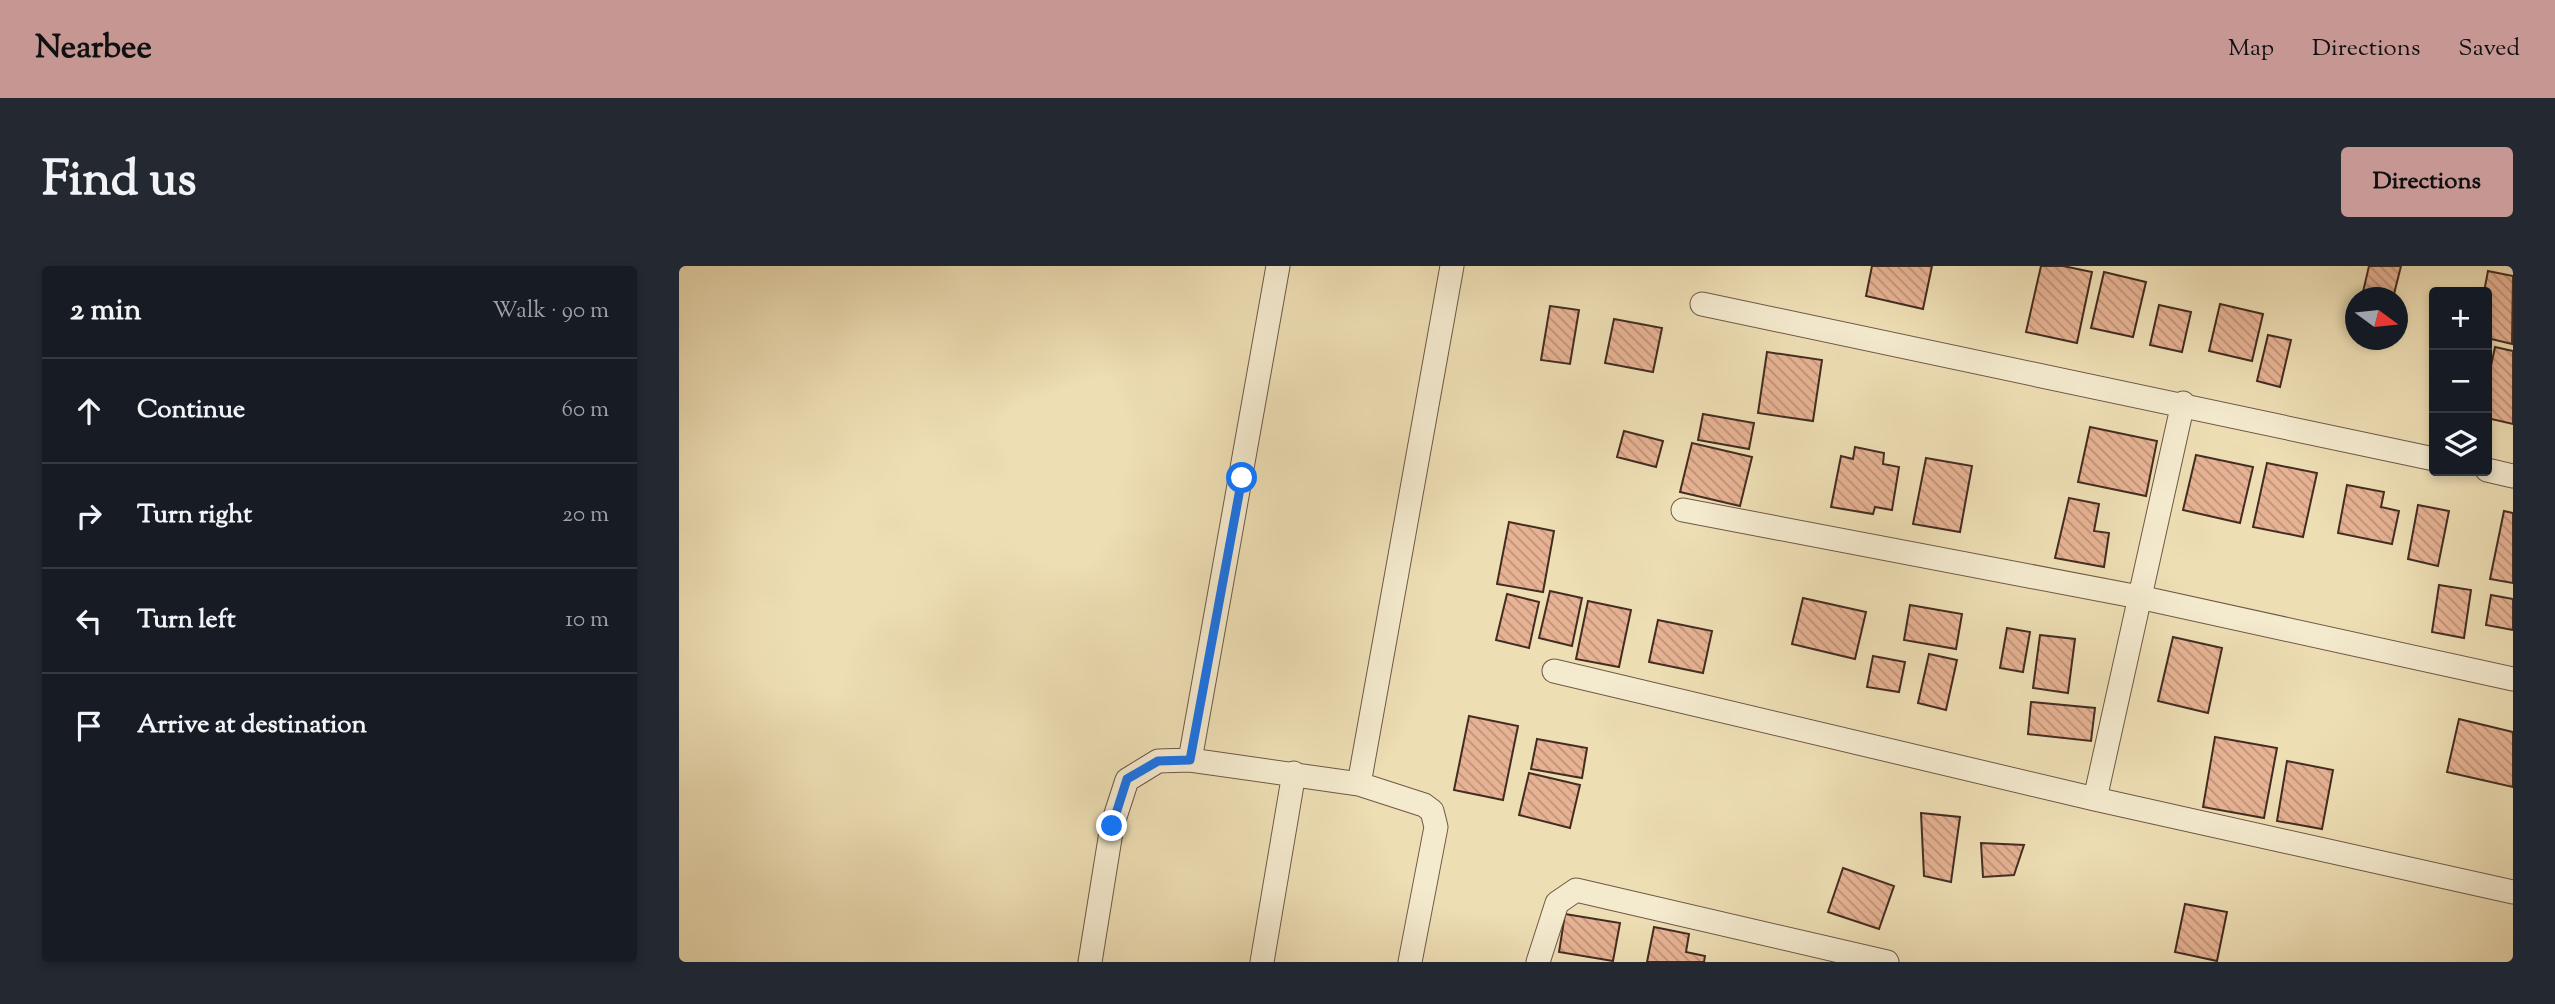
<!DOCTYPE html>
<html lang="en">
<head>
<meta charset="utf-8">
<style>
  body { margin:0; font-family:"Sorts Mill Goudy",serif; background:#242831; color:#f1f3f6 }
  .controls { position:absolute; right:21px; top:21px; display:grid; overflow:hidden; border-radius:7px; box-shadow:0 4px 10px #0003 }
  .controls button { width:63px; height:63px; display:grid; place-items:center; padding:0; border:0; border-bottom:2px solid #363941; background:#171b24; color:#f1f3f6; font:35px sans-serif }
  .compass { position:absolute; left:1666px; top:21px; width:63px; height:63px; border-radius:50%; background:#171b24; box-shadow:0 4px 10px #0003; rotate:105deg }
  .stop { position:absolute; width:21px; height:21px; margin:-16px; border:5px solid #1a73e8; border-radius:50%; background:#fff }
  .stop.end { background:#1a73e8; border-color:#fff; box-shadow:0 2px 7px #0008 }
  .list { margin:0; padding:0; list-style:none }
  h2 { display:flex; justify-content:space-between; align-items:center; height:91px; margin:0; padding:0 28px; font-size:30px }
  h2 small { font-size:23px; font-weight:400; color:#9ea1a6 }
  .list li { display:grid; grid-template-columns:46px 1fr auto; gap:21px; align-items:center; box-sizing:border-box; height:105px; padding:0 28px; border-top:2px solid #363941 }
  .list b { display:block; font-size:26px; white-space:nowrap }
  .list em { font-size:23px; font-style:normal; color:#9ea1a6 }
  .icon { flex:none; width:38px; height:38px; fill:none; stroke:currentColor; stroke-width:2; stroke-linecap:round; stroke-linejoin:round }
  .map { position:relative; flex:none; width:1834px; height:696px; overflow:hidden; border-radius:7px }
  header { display:flex; align-items:center; gap:42px; box-sizing:border-box; height:98px; padding:0 35px; background:#c59692; color:#111 }
  header strong { font-size:33px }
  nav { display:flex; gap:38px; margin-inline-start:auto; font-size:24px }
  .intro { display:flex; align-items:center; justify-content:space-between; box-sizing:border-box; height:168px; padding:0 42px }
  h1 { margin:0; font-size:49px }
  .button { padding:18px 32px; border-radius:7px; background:#c59692; color:#111; font-size:24px; font-weight:700 }
  main { display:flex; gap:42px; padding:0 42px }
  aside { flex:1; background:#171b24; border-radius:7px; box-shadow:0 4px 10px #0003 }
  .map>svg:first-child { display:block }
</style>
</head>
<body>
<header>
<strong>Nearbee</strong>
<nav><a>Map</a><a>Directions</a><a>Saved</a></nav>
</header>
<div class="intro"><h1>Find us</h1><a class="button">Directions</a></div>
<main>
<aside>
<h2>2 min<small>Walk · 90 m</small></h2>
<ul class="list">
<li><svg class="icon" aria-label="ahead" viewBox="0 0 24 24"><path d="M12 20V5M6 11l6-6 6 6"/></svg><div><b>Continue</b></div><em>60 m</em></li>
<li><svg class="icon" aria-label="right" viewBox="0 0 24 24"><path d="M7 20v-9h11M14 6l5 5-5 5"/></svg><div><b>Turn right</b></div><em>20 m</em></li>
<li><svg class="icon" aria-label="left" viewBox="0 0 24 24"><path d="M17 20v-9H6M10 6l-5 5 5 5"/></svg><div><b>Turn left</b></div><em>10 m</em></li>
<li><svg class="icon" aria-label="arrive" viewBox="0 0 24 24"><path d="M6 21V4h12l-3 4 3 4H6"/></svg><div><b>Arrive at destination</b></div></li>
</ul>
</aside>
<div class="map">
<svg width="1834" height="696" viewBox="0 0 1834 696">
  <defs>
    <pattern id="building-back-hatch" width="6" height="6" patternUnits="userSpaceOnUse" patternTransform="scale(1.75)"><rect width="6" height="6" fill="#e7b394"/><path d="M-1 5l2 2M0 0l6 6M5-1l2 2" fill="none" stroke="#bd9278"/></pattern>
  </defs>
  <rect width="100%" height="100%" fill="#eedeb4"/>
  <filter id="stains"><feTurbulence type="fractalNoise" baseFrequency=".00286" numOctaves="4"/><feColorMatrix values="0 0 0 0 .2 0 0 0 0 .09 0 0 0 0 .02 0 0 0 .5 -.17"/></filter>
  <radialGradient id="worn" r=".72"><stop offset=".6" stop-color="#630" stop-opacity="0"/><stop offset="1" stop-color="#630" stop-opacity=".3"/></radialGradient>
  <path fill="url(#building-back-hatch)" stroke="#442c22" stroke-width="2" d="M 1193,0 L 1253,0 L 1244,43 L 1187,30 Z
    M 1362,0 L 1384,0 L 1413,6 L 1398,77 L 1347,66 Z
    M 1690,0 L 1722,0 L 1714,32 L 1684,26 Z
    M 1809,5 L 1834,10 L 1833,78 L 1808,72 L 1808,26 L 1805,26 Z
    M 1425,6 L 1467,16 L 1454,71 L 1412,62 Z
    M 1541,38 L 1584,48 L 1573,95 L 1530,85 Z
    M 1480,39 L 1512,46 L 1503,86 L 1471,79 Z
    M 871,40 L 900,44 L 891,98 L 862,94 Z
    M 935,53 L 983,62 L 974,106 L 926,97 Z
    M 1589,69 L 1612,74 L 1601,121 L 1578,115 Z
    M 1816,81 L 1834,85 L 1834,158 L 1808,152 L 1808,119 Z
    M 1088,86 L 1143,94 L 1134,155 L 1079,147 Z
    M 1024,148 L 1075,157 L 1070,183 L 1019,174 Z
    M 1411,161 L 1478,175 L 1467,230 L 1399,216 Z
    M 945,165 L 984,175 L 977,201 L 938,191 Z
    M 1013,177 L 1073,191 L 1061,240 L 1001,226 Z
    M 1176,181 L 1205,187 L 1204,198 L 1220,201 L 1213,244 L 1196,241 L 1194,248 L 1152,241 L 1162,190 L 1174,193 Z
    M 1517,189 L 1574,201 L 1561,257 L 1504,244 Z
    M 1247,192 L 1293,200 L 1281,266 L 1234,258 Z
    M 1588,197 L 1638,207 L 1624,271 L 1574,261 Z
    M 1668,219 L 1705,226 L 1702,241 L 1720,245 L 1713,278 L 1659,267 Z
    M 1390,232 L 1420,238 L 1415,265 L 1430,267 L 1425,301 L 1376,292 Z
    M 1739,239 L 1770,245 L 1759,300 L 1729,293 Z
    M 1825,245 L 1834,247 L 1834,317 L 1811,313 Z
    M 830,256 L 875,265 L 864,326 L 818,318 Z
    M 1760,319 L 1792,324 L 1785,372 L 1753,366 Z
    M 871,325 L 903,332 L 893,380 L 860,372 Z
    M 828,328 L 860,336 L 850,382 L 817,374 Z
    M 1812,329 L 1834,333 L 1834,364 L 1807,359 Z
    M 1124,332 L 1187,346 L 1176,393 L 1113,378 Z
    M 909,335 L 952,344 L 940,401 L 897,393 Z
    M 1231,339 L 1283,348 L 1277,383 L 1225,374 Z
    M 979,354 L 1033,365 L 1024,407 L 970,396 Z
    M 1328,362 L 1351,366 L 1344,406 L 1321,402 Z
    M 1361,369 L 1396,373 L 1389,427 L 1354,422 Z
    M 1494,371 L 1543,382 L 1529,447 L 1479,435 Z
    M 1250,388 L 1278,394 L 1267,444 L 1239,437 Z
    M 1194,390 L 1226,396 L 1220,426 L 1188,421 Z
    M 1352,436 L 1416,442 L 1412,475 L 1349,468 Z
    M 790,450 L 839,460 L 824,534 L 775,524 Z
    M 1780,453 L 1834,466 L 1834,521 L 1768,506 Z
    M 1536,471 L 1598,482 L 1585,552 L 1524,541 Z
    M 858,473 L 908,482 L 903,512 L 852,503 Z
    M 1608,495 L 1654,504 L 1643,563 L 1598,555 Z
    M 850,507 L 901,519 L 891,562 L 840,549 Z
    M 1242,547 L 1281,551 L 1272,616 L 1245,610 Z
    M 1302,577 L 1345,579 L 1335,609 L 1304,611 Z
    M 1164,602 L 1215,620 L 1200,663 L 1149,646 Z
    M 1506,638 L 1548,646 L 1538,695 L 1496,686 Z
    M 886,648 L 941,657 L 934,695 L 880,686 Z
    M 975,661 L 1010,668 L 1007,686 L 1026,690 L 1025,696 L 968,696 Z"/>
  <g fill="none" stroke-linecap="round" stroke-linejoin="round">
    <defs>
      <path id="street" d="M 1023,38 L 1755,193
        M 1808,204 L 1834,210
        M 1004,244 L 1460,331 L 1834,413
        M 875,405 L 1416,533 L 1834,626
        M 511,494 L 599,0
        M 680,518 L 745,539 L 753,545 L 757,561 L 731,696
        M 1416,533 L 1504,137
        M 411,696 L 433,560 L 448,514 L 479,495 L 511,494 L 680,518 L 773,0
        M 583,696 L 615,507
        M 859,696 L 878,637 L 897,624 L 1208,696"/>
    </defs>
    <use href="#street" stroke="#6e5846" stroke-width="25"/>
    <use href="#street" stroke="#f4eace" stroke-width="23"/>
  </g>
  <g fill="none" stroke-linecap="round" stroke-linejoin="round">
    <path stroke="#1a73e8" stroke-width="9" d="M 433,560 L 448,513 L 479,495 L 511,494 L 563,212"/>
  </g>
  <rect width="100%" height="100%" filter="url(#stains)"/>
  <rect width="100%" height="100%" fill="url(#worn)"/>
</svg>
<div class="controls">
<button>+</button>
<button>−</button>
<button><svg class="icon" aria-label="layers" viewBox="0 0 24 24"><path d="M12 4l9 5-9 5-9-5zM3 14l9 5 9-5"/></svg></button>
</div>
<svg class="compass" viewBox="-18 -18 36 36"><path d="M0-13l5 13h-10z" fill="#e53935"/><path d="M0 13l5-13h-10z" fill="#9ea1a6"/></svg>
<div class="stop" style="left:563px;top:212px"></div>
<div class="stop end" style="left:433px;top:560px"></div>
</div>
</main>
</body>
</html>
